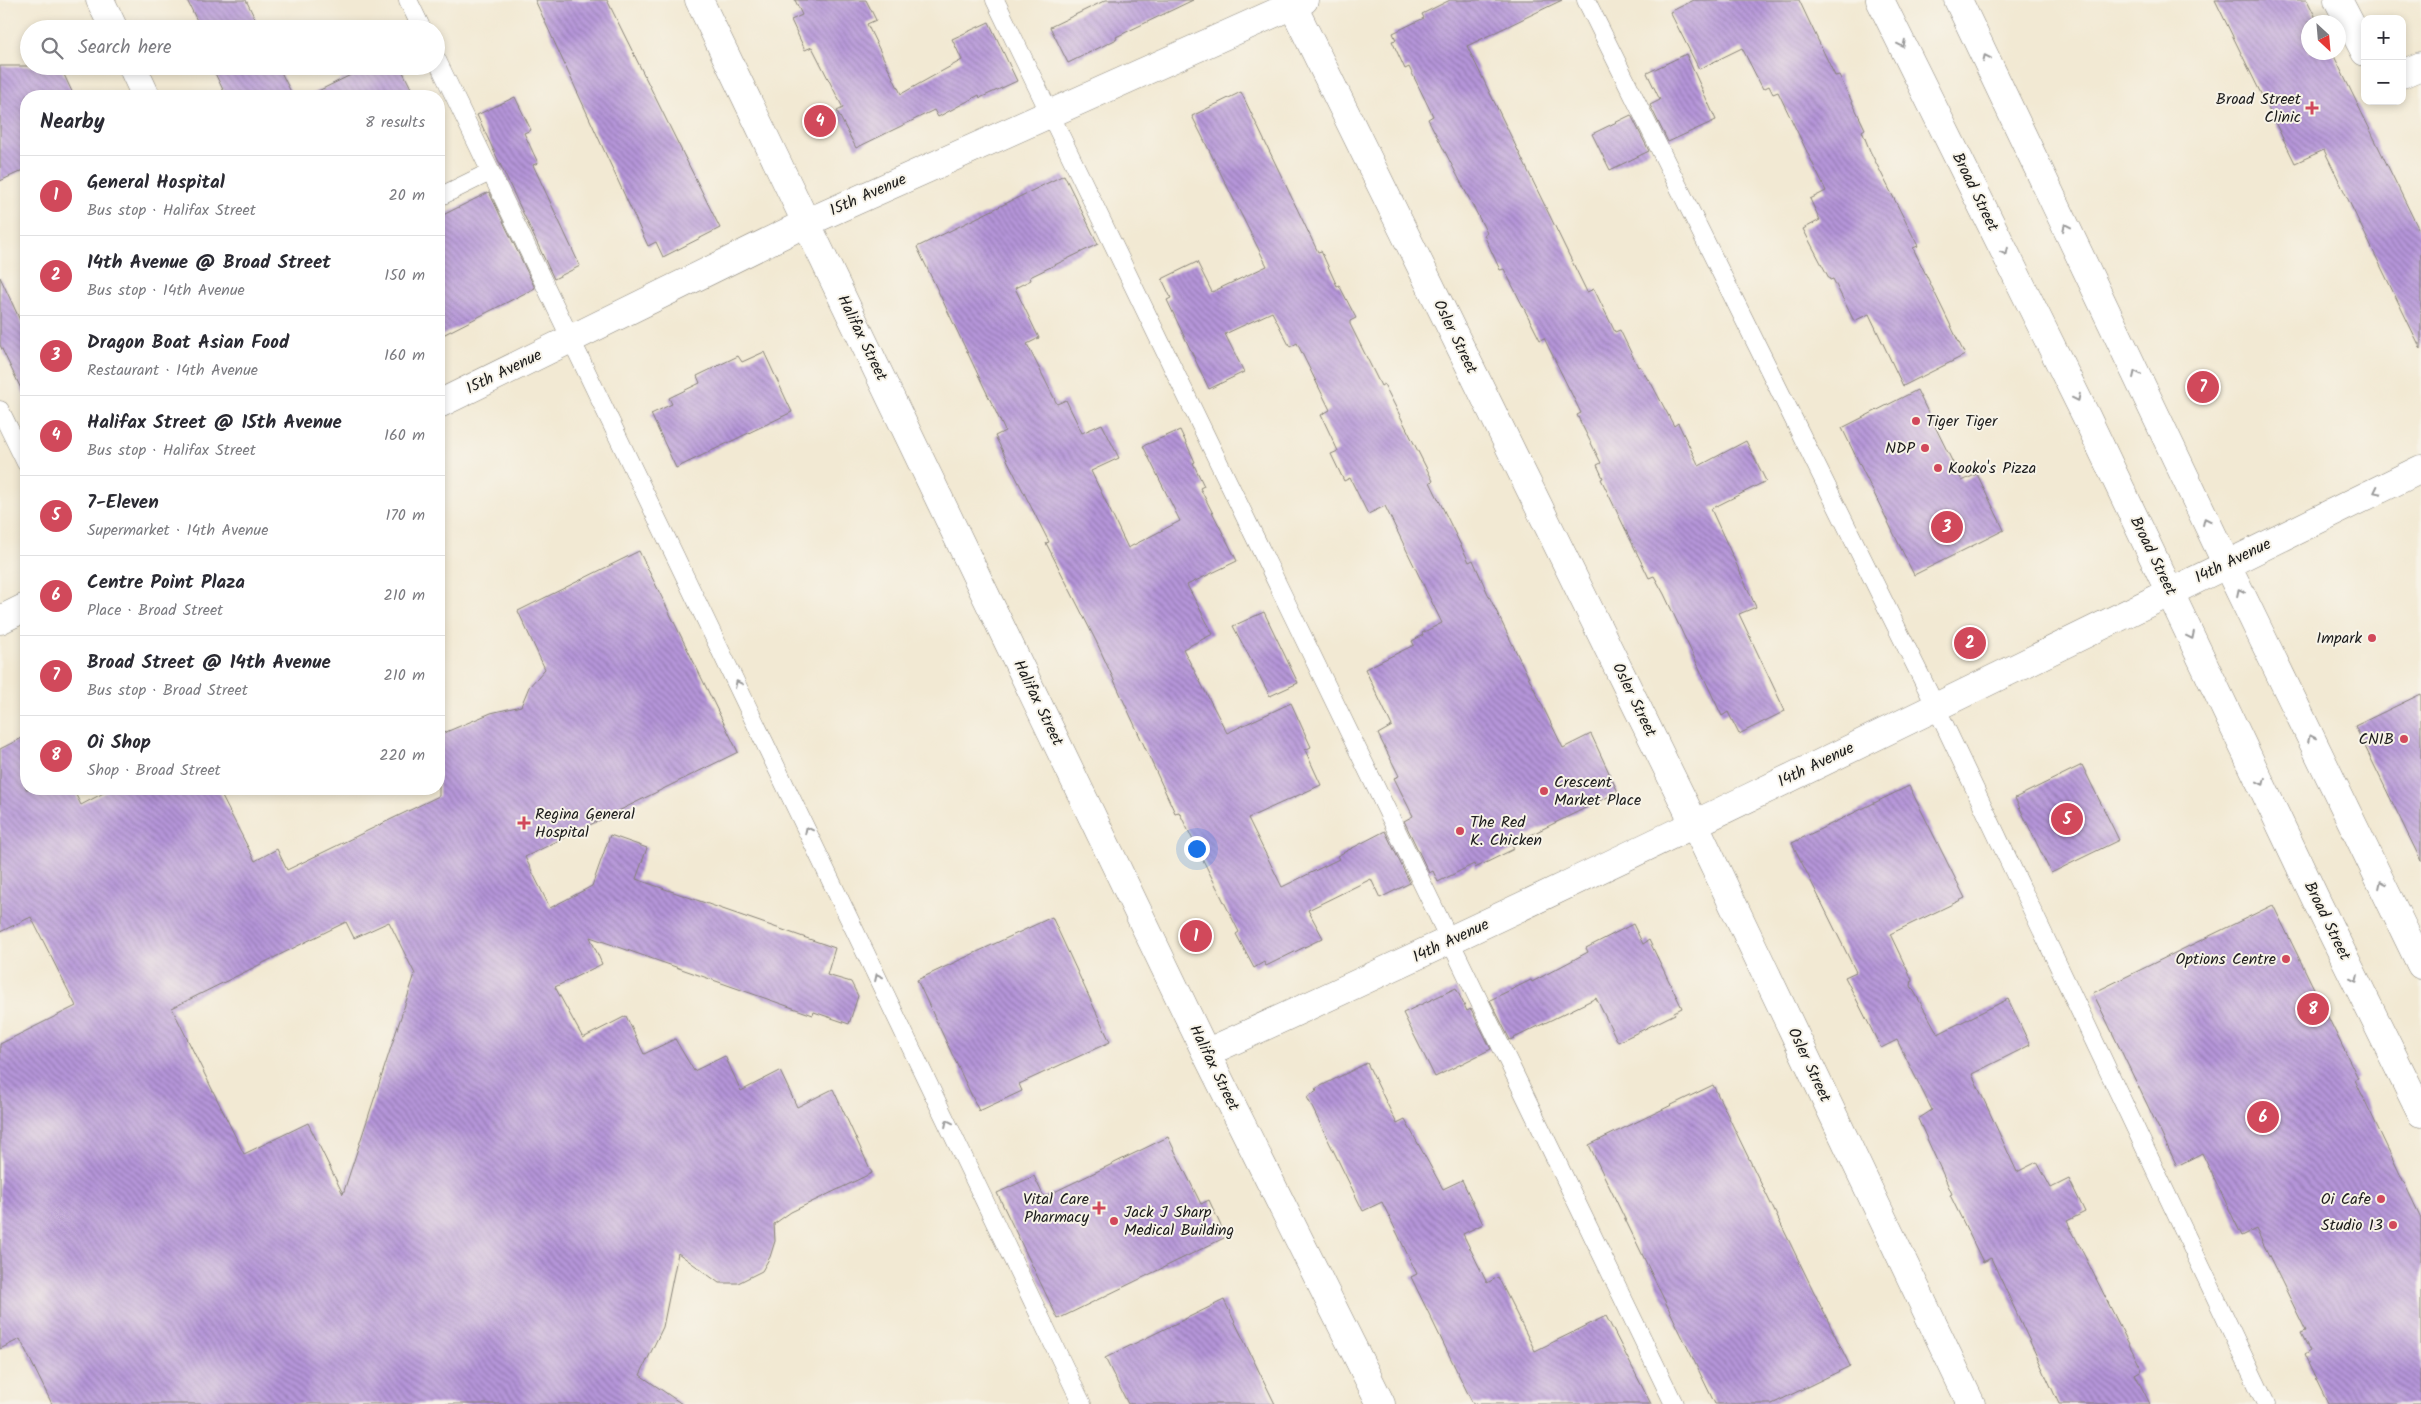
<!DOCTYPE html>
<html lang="en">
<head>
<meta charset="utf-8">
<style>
  body { margin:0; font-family:Kalam,sans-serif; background:#f7f7f7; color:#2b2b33 }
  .controls { position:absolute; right:15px; top:15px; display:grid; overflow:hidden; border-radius:10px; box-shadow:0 2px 8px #0003 }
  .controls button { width:45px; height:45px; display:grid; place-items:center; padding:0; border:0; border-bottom:1px solid #e1e1e2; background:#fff; color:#2b2b33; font:25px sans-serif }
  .compass { position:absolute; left:2301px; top:15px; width:45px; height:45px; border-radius:50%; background:#fff; box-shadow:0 2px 8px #0003; rotate:154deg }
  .you { position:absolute; left:1196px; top:848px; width:18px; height:18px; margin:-12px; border:4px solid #fff; border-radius:50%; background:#1a73e8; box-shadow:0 0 0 8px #1a73e833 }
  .badge { display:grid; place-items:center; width:32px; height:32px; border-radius:50%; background:#d1495b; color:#fff; font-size:16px; font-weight:700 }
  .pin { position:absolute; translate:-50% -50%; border:2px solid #fff; box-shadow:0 1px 5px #0006 }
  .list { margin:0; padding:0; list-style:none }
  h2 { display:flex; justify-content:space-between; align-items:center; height:65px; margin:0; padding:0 20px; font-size:21px }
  h2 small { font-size:16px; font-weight:400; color:#7c7c81 }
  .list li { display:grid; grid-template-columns:32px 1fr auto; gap:15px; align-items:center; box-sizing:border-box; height:80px; padding:0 20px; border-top:1px solid #e1e1e2 }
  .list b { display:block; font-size:19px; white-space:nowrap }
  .list p { margin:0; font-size:16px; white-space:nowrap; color:#7c7c81 }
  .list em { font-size:16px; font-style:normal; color:#7c7c81 }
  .icon { flex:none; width:28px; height:28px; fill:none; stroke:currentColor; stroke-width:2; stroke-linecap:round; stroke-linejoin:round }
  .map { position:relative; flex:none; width:2421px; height:1404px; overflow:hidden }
  .search { position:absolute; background:#fff; box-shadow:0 2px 8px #0003; left:20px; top:20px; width:425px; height:55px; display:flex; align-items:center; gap:12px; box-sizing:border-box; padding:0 18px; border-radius:28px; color:#7c7c81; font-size:19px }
  .panel { position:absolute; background:#fff; box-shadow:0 2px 8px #0003; left:20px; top:90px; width:425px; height:705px; border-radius:20px }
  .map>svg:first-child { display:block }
</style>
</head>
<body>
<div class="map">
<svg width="2421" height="1404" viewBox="0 0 2421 1404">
  <defs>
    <pattern id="building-back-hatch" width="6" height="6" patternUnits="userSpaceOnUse" patternTransform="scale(1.25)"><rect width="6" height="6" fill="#b595d9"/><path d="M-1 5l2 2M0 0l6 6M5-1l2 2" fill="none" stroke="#9279af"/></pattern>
  </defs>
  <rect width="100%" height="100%" fill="#f7f3e8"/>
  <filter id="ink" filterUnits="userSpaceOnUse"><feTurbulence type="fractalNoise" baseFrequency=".02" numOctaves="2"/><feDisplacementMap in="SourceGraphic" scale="10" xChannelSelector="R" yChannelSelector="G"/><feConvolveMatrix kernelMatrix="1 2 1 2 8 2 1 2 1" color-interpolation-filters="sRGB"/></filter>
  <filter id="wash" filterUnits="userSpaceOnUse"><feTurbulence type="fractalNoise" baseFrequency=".0096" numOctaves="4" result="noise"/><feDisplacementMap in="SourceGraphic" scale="20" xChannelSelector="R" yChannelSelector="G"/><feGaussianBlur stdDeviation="1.12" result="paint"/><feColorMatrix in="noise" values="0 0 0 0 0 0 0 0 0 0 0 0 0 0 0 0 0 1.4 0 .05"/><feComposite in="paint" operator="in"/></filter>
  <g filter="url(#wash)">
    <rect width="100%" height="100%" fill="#f2e9d3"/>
    <g id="blocks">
      <path fill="url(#building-back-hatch)" fill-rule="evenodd" d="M 187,0 L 246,0 L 260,29 L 201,29 Z
        M 535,0 L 607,0 L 720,228 L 663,257 L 656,242 L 648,246 Z
        M 795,0 L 866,0 L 876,20 L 867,24 L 901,94 L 962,60 L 952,39 L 989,22 L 1017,81 L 980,98 L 979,95 L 938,117 L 934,110 L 856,148 L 837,111 L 843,108 L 812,47 L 805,50 L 791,20 L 802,15 Z
        M 1106,0 L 1193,0 L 1116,37 L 1117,39 L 1068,63 L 1050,27 Z
        M 1450,0 L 1562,0 L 1467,46 L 1587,292 L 1594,289 L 1615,332 L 1620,330 L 1638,367 L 1640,366 L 1648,380 L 1649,379 L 1674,426 L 1678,423 L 1699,466 L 1746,441 L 1766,481 L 1711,509 L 1756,607 L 1739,614 L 1785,711 L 1739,734 L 1728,712 L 1722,716 L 1664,594 L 1654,576 L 1649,578 L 1601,479 L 1603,478 L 1597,465 L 1601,463 L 1577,415 L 1581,413 L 1544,338 L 1540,340 L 1504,269 L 1500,270 L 1484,235 L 1487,233 L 1428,119 L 1433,116 L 1409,67 L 1405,69 L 1392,41 L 1396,40 L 1393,33 L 1424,18 L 1422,14 Z
        M 1694,0 L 1799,0 L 1835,76 L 1839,75 L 1854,106 L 1865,129 L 1862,131 L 1870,151 L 1918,246 L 1913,248 L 1965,355 L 1903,386 L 1869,314 L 1854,321 L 1833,279 L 1830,280 L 1803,229 L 1820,220 L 1810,199 L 1826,191 L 1778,92 L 1773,94 L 1769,86 L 1763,89 L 1742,48 L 1699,69 L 1670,12 Z
        M 2215,0 L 2307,0 L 2318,22 L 2308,22 L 2308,52 L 2332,52 L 2421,234 L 2421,349 L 2324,150 L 2295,163 Z
        M 1686,54 L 1716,120 L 1668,142 L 1650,105 L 1660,100 L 1647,73 Z
        M 0,66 L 60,66 L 74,96 L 26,96 L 26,169 L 0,181 Z
        M 214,66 L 278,66 L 293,96 L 226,96 L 212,67 Z
        M 369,66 L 400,66 L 415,96 L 308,96 Z
        M 1241,92 L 1314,244 L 1318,252 L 1321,251 L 1337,286 L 1339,285 L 1356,318 L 1350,321 L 1350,324 L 1381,386 L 1384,384 L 1433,481 L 1430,482 L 1469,562 L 1473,560 L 1487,592 L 1563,748 L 1591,734 L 1618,792 L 1512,844 L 1514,849 L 1475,868 L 1474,864 L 1438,882 L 1433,871 L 1429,873 L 1404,821 L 1413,816 L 1394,778 L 1399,776 L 1378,734 L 1392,726 L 1365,669 L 1414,645 L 1412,641 L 1423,635 L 1422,633 L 1442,623 L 1385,506 L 1368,514 L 1350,478 L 1344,481 L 1331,454 L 1338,451 L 1321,415 L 1330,410 L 1297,343 L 1290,347 L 1272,312 L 1225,334 L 1244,372 L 1209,389 L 1167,300 L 1171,298 L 1162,279 L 1197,262 L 1212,292 L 1267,266 L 1192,116 Z
        M 515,97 L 531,130 L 524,133 L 538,163 L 533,165 L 580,266 L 554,279 L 477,115 Z
        M 1631,115 L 1649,151 L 1610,170 L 1592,134 Z
        M 1064,175 L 1098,244 L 1030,277 L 1031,280 L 1015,288 L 1039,338 L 1027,344 L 1057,404 L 1066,400 L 1082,433 L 1102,424 L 1119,458 L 1091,471 L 1128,548 L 1180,521 L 1143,446 L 1180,430 L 1195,462 L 1193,463 L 1204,486 L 1200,488 L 1237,561 L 1187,585 L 1213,634 L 1183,649 L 1227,733 L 1291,703 L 1311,747 L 1305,750 L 1321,785 L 1248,818 L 1282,887 L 1339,859 L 1337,856 L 1385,831 L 1410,883 L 1380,898 L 1371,879 L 1308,910 L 1323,938 L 1266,966 L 1264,962 L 1254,968 L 1236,934 L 1239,932 L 1179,812 L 1175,813 L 1096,641 L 1046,543 L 1049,542 L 995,436 L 1005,431 L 917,247 Z
        M 489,192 L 535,288 L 439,337 L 439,217 Z
        M 0,277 L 26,333 L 26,399 L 0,345 Z
        M 764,352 L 792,412 L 676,468 L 651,414 L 672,404 L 669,398 L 700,383 L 697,376 L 738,356 L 742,362 Z
        M 1917,390 L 1962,481 L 1977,474 L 2004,530 L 1914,575 L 1842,428 Z
        M 639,551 L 738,752 L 525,857 L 550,908 L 592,886 L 610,835 L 647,848 L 636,879 L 835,948 L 827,975 L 851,982 L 858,996 L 849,1024 L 814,1012 L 813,1015 L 590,937 L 602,964 L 555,987 L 583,1038 L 626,1016 L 644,1054 L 675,1039 L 694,1071 L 725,1056 L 741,1091 L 780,1071 L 797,1107 L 833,1089 L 872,1173 L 791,1212 L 774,1224 L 775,1241 L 770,1257 L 762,1271 L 738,1283 L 719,1283 L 678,1253 L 663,1327 L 640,1375 L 682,1404 L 52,1404 L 20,1339 L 0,1349 L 0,1044 L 76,1006 L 31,917 L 0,932 L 0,749 L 26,736 L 26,789 L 73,789 L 81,805 L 111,789 L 218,789 L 255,861 L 277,849 L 287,870 L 439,796 L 439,735 L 491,713 L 521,706 L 529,687 L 545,669 L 518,611 ZM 346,922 L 354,938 L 389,922 L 415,974 L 343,1194 L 308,1123 L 244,1154 L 172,1008 Z
        M 1264,612 L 1298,683 L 1270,696 L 1233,626 Z
        M 2421,694 L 2421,861 L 2355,726 Z
        M 2082,765 L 2119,840 L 2051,873 L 2015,798 Z
        M 1909,786 L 1965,898 L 1890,934 L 1912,980 L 1911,986 L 1938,1034 L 2008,999 L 2030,1045 L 1972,1074 L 2017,1172 L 2037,1162 L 2051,1188 L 2069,1179 L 2085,1212 L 2067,1221 L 2142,1370 L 2135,1374 L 2150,1404 L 2059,1404 L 1991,1258 L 1983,1262 L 1950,1195 L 1952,1194 L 1918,1119 L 1932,1110 L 1897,1040 L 1881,1048 L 1845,977 L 1856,972 L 1792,843 Z
        M 2273,905 L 2358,1078 L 2355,1080 L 2421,1218 L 2421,1404 L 2328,1404 L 2304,1355 L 2310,1351 L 2301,1333 L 2306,1331 L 2256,1229 L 2242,1236 L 2202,1153 L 2177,1166 L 2093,993 Z
        M 1052,917 L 1110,1042 L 1019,1084 L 1022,1091 L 979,1111 L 917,980 Z
        M 1633,924 L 1643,944 L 1649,940 L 1682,1008 L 1674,1012 L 1675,1014 L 1618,1042 L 1596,998 L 1510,1040 L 1490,1000 L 1531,980 L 1532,982 L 1588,952 L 1586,948 Z
        M 1456,988 L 1467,1011 L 1471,1009 L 1491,1049 L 1435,1077 L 1403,1013 Z
        M 1367,1063 L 1397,1124 L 1405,1120 L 1443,1189 L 1462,1180 L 1483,1224 L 1463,1234 L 1487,1283 L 1498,1277 L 1535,1351 L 1606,1316 L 1651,1404 L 1473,1404 L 1411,1277 L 1417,1274 L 1382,1202 L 1363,1211 L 1307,1097 L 1317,1091 L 1315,1089 Z
        M 1713,1085 L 1850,1366 L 1772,1404 L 1715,1404 L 1589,1145 Z
        M 1168,1137 L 1201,1204 L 1209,1200 L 1226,1237 L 1058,1319 L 997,1193 L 1034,1176 L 1044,1197 Z
        M 1224,1300 L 1275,1404 L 1128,1404 L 1105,1358 Z"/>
    </g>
  </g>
  <g filter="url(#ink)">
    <use href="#blocks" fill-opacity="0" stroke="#878278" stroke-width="1"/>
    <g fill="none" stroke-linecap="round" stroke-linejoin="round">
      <defs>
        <path id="lane" d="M 408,0 L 422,29
          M 995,0 L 1674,1404
          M 1586,0 L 1936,707 L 2266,1404
          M 436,58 L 1082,1404
          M 439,197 L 490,172
          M 0,410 L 26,463"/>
        <path id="street" d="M 100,0 L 114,29
          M 699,0 L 1206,1053 L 1381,1404
          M 1290,0 L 1695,825 L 1971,1404
          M 2338,0 L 2365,52
          M 132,66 L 146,96
          M 2402,74 L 2421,66
          M 439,404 L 806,223 L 1304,0
          M 0,620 L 26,607
          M 1206,1053 C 1615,867 2018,667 2421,469"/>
        <path id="secondary" d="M 1880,0 L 2086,416 L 2318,904 L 2421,1113
          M 1958,0 L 2227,565 L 2421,965"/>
      </defs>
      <use href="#lane" stroke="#878278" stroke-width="19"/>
      <use href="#street" stroke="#878278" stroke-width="29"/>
      <use href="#secondary" stroke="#878278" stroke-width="29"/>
      <use href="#lane" stroke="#fff" stroke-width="18"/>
      <use href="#street" stroke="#fff" stroke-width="28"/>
      <use href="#secondary" stroke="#fff" stroke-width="28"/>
    </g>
    <defs><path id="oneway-chevron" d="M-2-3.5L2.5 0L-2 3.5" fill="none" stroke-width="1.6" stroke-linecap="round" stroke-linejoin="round" transform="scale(1.25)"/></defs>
    <g stroke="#999">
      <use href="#oneway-chevron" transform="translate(1902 44) rotate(64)"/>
      <use href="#oneway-chevron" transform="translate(1986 58) rotate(-115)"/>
      <use href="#oneway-chevron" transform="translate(2066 227) rotate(-115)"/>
      <use href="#oneway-chevron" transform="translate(2005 252) rotate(64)"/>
      <use href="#oneway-chevron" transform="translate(2136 374) rotate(-115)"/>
      <use href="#oneway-chevron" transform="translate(2077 398) rotate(64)"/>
      <use href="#oneway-chevron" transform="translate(2377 491) rotate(154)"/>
      <use href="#oneway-chevron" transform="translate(2206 521) rotate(-115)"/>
      <use href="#oneway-chevron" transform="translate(2240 592) rotate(-116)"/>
      <use href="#oneway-chevron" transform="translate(2191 636) rotate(64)"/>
      <use href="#oneway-chevron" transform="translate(738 684) rotate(-116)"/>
      <use href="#oneway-chevron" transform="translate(2311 738) rotate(-116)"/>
      <use href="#oneway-chevron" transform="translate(2262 782) rotate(65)"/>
      <use href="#oneway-chevron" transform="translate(808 830) rotate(-116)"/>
      <use href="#oneway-chevron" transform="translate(2382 884) rotate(-116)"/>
      <use href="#oneway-chevron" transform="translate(878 977) rotate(-116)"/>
      <use href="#oneway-chevron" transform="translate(2355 979) rotate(64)"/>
      <use href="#oneway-chevron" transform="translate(948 1123) rotate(-116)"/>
    </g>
  </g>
  <g fill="#d1495b" stroke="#f7f3e8" stroke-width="2">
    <path d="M2309.5 100.5h5v5h5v5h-5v5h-5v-5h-5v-5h5z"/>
    <circle cx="1916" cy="421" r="5"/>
    <circle cx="1925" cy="448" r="5"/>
    <circle cx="1938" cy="468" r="5"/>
    <circle cx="2372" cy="638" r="5"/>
    <circle cx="2404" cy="739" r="5"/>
    <circle cx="1544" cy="791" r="5"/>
    <path d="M521.5 815.5h5v5h5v5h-5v5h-5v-5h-5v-5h5z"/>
    <circle cx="1460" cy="831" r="5"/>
    <circle cx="2286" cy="959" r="5"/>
    <circle cx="2381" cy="1199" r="5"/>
    <path d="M1096.5 1200.5h5v5h5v5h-5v5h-5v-5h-5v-5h5z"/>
    <circle cx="1114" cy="1221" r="5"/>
    <circle cx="2393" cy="1225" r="5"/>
  </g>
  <g text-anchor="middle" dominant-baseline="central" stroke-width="4" stroke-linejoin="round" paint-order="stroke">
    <g font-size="16" fill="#1c1c1c" stroke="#f7f3e8" text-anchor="end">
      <text x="2301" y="99">Broad Street<tspan x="2301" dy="18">Clinic</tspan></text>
      <text x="1926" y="421" text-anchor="start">Tiger Tiger</text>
      <text x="1915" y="448">NDP</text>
      <text x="1948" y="468" text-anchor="start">Kooko's Pizza</text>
      <text x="2362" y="638">Impark</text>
      <text x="2394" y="739">CNIB</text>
      <text x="1554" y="782" text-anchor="start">Crescent<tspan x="1554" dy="18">Market Place</tspan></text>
      <text x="535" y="814" text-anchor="start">Regina General<tspan x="535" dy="18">Hospital</tspan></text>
      <text x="1470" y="822" text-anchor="start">The Red<tspan x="1470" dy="18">K. Chicken</tspan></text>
      <text x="2276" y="959">Options Centre</text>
      <text x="1089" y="1199">Vital Care<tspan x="1089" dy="18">Pharmacy</tspan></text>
      <text x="2371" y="1199">Oi Cafe</text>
      <text x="1124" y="1212" text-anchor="start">Jack J Sharp<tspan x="1124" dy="18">Medical Building</tspan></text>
      <text x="2383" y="1225">Studio 13</text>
    </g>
    <g font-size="16" fill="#1c1c1c" stroke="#f7f3e8">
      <text transform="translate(1975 192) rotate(64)">Broad Street</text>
      <text transform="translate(868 195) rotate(-24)">15th Avenue</text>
      <text transform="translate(1455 337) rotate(64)">Osler Street</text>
      <text transform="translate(862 338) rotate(64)">Halifax Street</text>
      <text transform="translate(504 372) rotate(-26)">15th Avenue</text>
      <text transform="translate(2153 556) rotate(64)">Broad Street</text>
      <text transform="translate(2233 561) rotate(-26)">14th Avenue</text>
      <text transform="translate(1634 700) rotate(64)">Osler Street</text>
      <text transform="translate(1038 703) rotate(64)">Halifax Street</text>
      <text transform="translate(1816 765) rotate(-26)">14th Avenue</text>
      <text transform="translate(2327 921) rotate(64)">Broad Street</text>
      <text transform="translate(1451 941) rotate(-25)">14th Avenue</text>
      <text transform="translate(1809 1065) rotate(65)">Osler Street</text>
      <text transform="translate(1214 1068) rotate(64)">Halifax Street</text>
    </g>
  </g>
</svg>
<div class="controls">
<button>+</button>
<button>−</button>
</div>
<svg class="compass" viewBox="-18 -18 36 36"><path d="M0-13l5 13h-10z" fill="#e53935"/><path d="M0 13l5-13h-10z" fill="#7c7c81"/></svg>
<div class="you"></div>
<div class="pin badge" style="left:1196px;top:936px">1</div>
<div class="pin badge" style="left:1970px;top:643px">2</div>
<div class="pin badge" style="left:1947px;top:527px">3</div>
<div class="pin badge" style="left:820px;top:121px">4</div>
<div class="pin badge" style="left:2067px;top:819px">5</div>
<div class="pin badge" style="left:2263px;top:1117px">6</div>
<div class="pin badge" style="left:2203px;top:387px">7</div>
<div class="pin badge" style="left:2313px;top:1009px">8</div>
<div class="search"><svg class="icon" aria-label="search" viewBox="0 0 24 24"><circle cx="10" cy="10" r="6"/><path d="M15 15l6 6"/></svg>Search here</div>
<section class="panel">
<h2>Nearby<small>8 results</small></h2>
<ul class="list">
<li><span class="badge">1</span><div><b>General Hospital</b><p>Bus stop · Halifax Street</p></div><em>20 m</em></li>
<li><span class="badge">2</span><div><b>14th Avenue @ Broad Street</b><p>Bus stop · 14th Avenue</p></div><em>150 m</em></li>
<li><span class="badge">3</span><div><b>Dragon Boat Asian Food</b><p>Restaurant · 14th Avenue</p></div><em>160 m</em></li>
<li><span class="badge">4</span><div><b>Halifax Street @ 15th Avenue</b><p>Bus stop · Halifax Street</p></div><em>160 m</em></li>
<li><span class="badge">5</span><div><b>7-Eleven</b><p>Supermarket · 14th Avenue</p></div><em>170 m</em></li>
<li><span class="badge">6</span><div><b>Centre Point Plaza</b><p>Place · Broad Street</p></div><em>210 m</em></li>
<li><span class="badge">7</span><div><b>Broad Street @ 14th Avenue</b><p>Bus stop · Broad Street</p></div><em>210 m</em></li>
<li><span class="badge">8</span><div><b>Oi Shop</b><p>Shop · Broad Street</p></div><em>220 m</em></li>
</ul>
</section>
</div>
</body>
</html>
